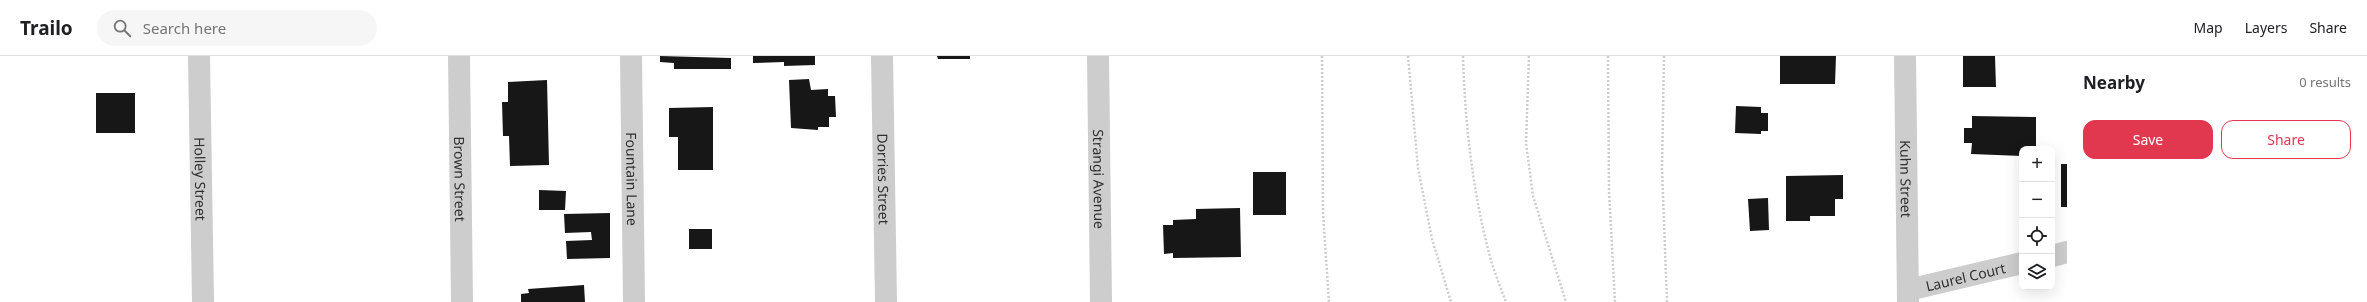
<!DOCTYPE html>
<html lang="en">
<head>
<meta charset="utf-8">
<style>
  body { margin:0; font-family:"Noto Sans",sans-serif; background:#f6f6f6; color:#202124 }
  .controls { position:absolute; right:12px; bottom:12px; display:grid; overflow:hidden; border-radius:8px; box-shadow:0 4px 16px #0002 }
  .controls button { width:36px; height:36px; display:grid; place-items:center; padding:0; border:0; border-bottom:1px solid #e0e0e0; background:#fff; color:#202124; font:20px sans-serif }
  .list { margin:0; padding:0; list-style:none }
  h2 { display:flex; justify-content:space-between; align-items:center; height:52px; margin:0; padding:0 16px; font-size:17px }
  h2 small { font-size:13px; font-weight:400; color:#757577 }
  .actions { display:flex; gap:8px; padding:12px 16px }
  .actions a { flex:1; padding:9px 0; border:1px solid #e1374f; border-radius:12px; text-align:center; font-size:14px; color:#e1374f }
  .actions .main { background:#e1374f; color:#fff }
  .icon { flex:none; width:22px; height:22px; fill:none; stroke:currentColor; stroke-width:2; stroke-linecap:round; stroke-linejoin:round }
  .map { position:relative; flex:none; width:2067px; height:246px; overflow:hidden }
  header { display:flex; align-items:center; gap:24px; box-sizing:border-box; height:56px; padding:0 20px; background:#fff; border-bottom:1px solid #e0e0e0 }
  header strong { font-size:19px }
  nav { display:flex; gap:22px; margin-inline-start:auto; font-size:14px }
  .search { width:280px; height:36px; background:#f6f6f6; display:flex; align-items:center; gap:10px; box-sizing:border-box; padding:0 14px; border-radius:22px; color:#757577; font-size:15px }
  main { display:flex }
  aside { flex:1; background:#fff }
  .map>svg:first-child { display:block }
</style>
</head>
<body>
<header>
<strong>Trailo</strong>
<div class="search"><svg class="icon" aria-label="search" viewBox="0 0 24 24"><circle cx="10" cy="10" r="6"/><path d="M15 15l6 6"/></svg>Search here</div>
<nav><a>Map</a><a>Layers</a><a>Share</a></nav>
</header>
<main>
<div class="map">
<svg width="2067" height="246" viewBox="0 0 2067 246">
  <rect width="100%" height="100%" fill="#fff"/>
  <path fill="#171717" d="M 660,0 L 731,2 L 731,13 L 674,13 L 674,7 L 660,6 Z
    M 753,0 L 815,0 L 815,9 L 784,10 L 784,6 L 753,7 Z
    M 937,0 L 970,0 L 970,3 L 938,3 Z
    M 1780,0 L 1836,0 L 1835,28 L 1780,28 Z
    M 1963,0 L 1995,0 L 1996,31 L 1963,31 Z
    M 809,23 L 811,34 L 828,33 L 828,40 L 835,40 L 836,61 L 829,61 L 829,71 L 818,71 L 818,74 L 791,72 L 789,24 Z
    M 547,24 L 549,109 L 510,110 L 509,80 L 503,80 L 502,46 L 508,46 L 508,26 Z
    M 96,37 L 135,37 L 135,77 L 96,77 Z
    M 1736,50 L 1761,51 L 1761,57 L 1768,57 L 1768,75 L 1761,75 L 1761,78 L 1735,77 Z
    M 713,51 L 713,114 L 678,114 L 678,81 L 669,81 L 669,52 Z
    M 1972,60 L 2036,61 L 2036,93 L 2022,93 L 2022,100 L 1971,98 L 1972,87 L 1964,87 L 1964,72 L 1972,72 Z
    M 2061,108 L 2067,108 L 2067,151 L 2061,151 Z
    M 1253,116 L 1286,116 L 1286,159 L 1253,159 Z
    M 1843,119 L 1843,143 L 1835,143 L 1835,160 L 1810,160 L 1810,165 L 1786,165 L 1786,120 Z
    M 539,134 L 566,135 L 565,154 L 539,154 Z
    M 1768,142 L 1769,174 L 1750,175 L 1748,143 Z
    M 1240,152 L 1241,201 L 1173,202 L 1173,197 L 1164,198 L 1163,169 L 1173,169 L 1173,164 L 1196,163 L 1196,153 Z
    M 610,157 L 610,202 L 567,203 L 566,185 L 592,184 L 591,176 L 565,177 L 564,158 Z
    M 689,173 L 712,173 L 712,193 L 689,193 Z
    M 584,229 L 585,246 L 521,246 L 521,238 L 529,237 L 528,233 Z"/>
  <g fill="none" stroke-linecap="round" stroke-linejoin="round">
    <path stroke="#cdcdcd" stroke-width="2.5" stroke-dasharray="2 2" stroke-linecap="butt" d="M 1322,0 L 1323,157 L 1329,246
      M 1408,0 L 1418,112 L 1432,183 L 1451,246
      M 1463,0 C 1465,66 1472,132 1489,197 C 1493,213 1500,230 1506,246
      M 1529,0 L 1526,87 L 1533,140 L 1566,246
      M 1608,0 L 1609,135 L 1615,246
      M 1664,0 L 1662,112 L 1667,246"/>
    <g stroke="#cdcdcd" stroke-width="22">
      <path id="s1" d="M 199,0 L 203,246"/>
      <path id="s2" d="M 459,0 L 462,246"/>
      <path id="s3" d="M 631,0 L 634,246"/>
      <path id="s4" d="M 882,0 L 886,246"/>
      <path id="s5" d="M 1098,0 L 1101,246"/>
      <path id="s6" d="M 1905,0 L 1908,246"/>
      <path d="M 2052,200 L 2067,196"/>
      <path id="s7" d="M 1908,234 L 2022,207"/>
    </g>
  </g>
  <g text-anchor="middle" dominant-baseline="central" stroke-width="4" stroke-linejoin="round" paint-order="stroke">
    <g font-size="14" fill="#303030" stroke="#fff">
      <text stroke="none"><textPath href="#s1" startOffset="123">Holley Street</textPath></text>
      <text stroke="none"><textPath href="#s2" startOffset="123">Brown Street</textPath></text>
      <text stroke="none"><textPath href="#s3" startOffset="123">Fountain Lane</textPath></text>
      <text stroke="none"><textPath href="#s4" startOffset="123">Dorries Street</textPath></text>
      <text stroke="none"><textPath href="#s5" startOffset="123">Strangi Avenue</textPath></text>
      <text stroke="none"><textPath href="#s6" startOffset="123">Kuhn Street</textPath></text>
      <text stroke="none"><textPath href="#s7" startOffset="59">Laurel Court</textPath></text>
    </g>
  </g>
</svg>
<div class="controls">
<button>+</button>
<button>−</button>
<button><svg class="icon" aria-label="locate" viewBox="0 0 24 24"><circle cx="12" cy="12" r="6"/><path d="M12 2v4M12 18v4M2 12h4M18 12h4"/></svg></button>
<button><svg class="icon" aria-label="layers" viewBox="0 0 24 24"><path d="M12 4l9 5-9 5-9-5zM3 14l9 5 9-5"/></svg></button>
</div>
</div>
<aside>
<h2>Nearby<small>0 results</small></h2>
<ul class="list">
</ul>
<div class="actions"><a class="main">Save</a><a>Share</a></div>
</aside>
</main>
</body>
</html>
